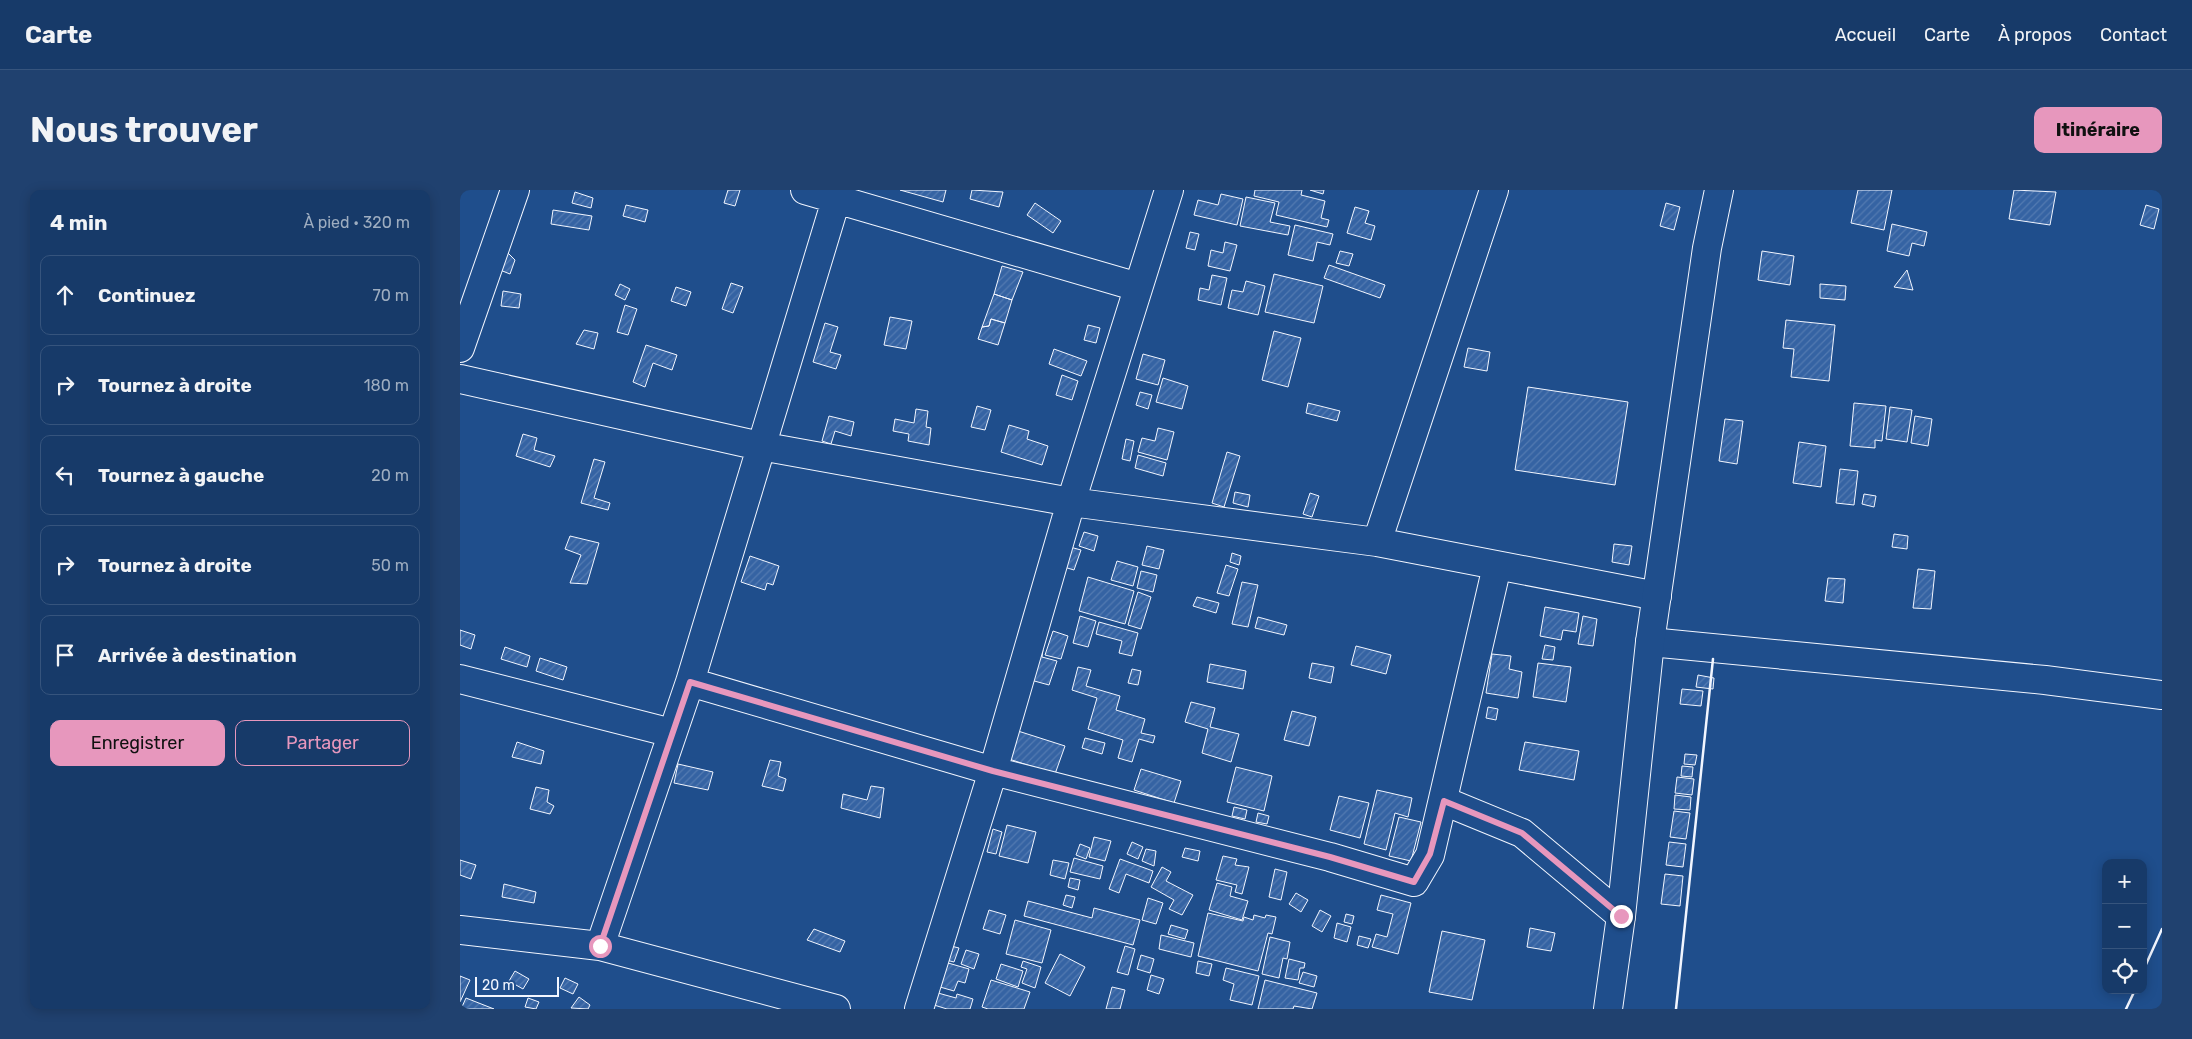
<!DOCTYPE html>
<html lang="fr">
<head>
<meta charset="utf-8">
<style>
  body { margin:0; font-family:Rubik,sans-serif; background:#20416f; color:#f1f3f6 }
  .controls { position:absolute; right:15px; bottom:15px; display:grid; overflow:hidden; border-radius:10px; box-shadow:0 2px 12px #0003 }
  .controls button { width:45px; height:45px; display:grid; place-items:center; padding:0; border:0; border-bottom:1px solid #36547d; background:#173a69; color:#f1f3f6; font:25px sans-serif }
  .scale { position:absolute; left:15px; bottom:12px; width:84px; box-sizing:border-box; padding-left:5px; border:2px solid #f2f6ff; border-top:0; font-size:14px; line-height:18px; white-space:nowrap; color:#f2f6ff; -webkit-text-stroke:4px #1f4e8c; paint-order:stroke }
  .stop { position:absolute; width:15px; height:15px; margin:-11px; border:4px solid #e797bd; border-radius:50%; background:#fff }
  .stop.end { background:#e797bd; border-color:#fff; box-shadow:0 1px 5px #0008 }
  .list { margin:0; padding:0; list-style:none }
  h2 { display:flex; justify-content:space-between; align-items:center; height:65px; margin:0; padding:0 20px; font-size:21px }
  h2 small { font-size:16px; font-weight:400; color:#9eadc0 }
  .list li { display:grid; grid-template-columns:32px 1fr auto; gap:15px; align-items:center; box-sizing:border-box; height:80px; margin:0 10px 10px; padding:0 10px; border:1px solid #36547d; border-radius:10px }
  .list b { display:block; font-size:19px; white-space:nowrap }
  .list em { font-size:16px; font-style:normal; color:#9eadc0 }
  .actions { display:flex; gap:10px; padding:15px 20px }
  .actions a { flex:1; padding:11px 0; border:1px solid #e797bd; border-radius:10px; text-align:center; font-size:18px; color:#e797bd }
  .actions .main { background:#e797bd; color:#111 }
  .icon { flex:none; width:28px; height:28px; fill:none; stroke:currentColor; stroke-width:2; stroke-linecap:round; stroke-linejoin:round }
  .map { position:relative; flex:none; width:1702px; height:819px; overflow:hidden; border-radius:10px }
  header { display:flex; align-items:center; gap:30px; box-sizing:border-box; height:70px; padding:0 25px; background:#173a69; border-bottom:1px solid #36547d }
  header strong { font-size:24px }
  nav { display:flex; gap:28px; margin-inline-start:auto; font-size:18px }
  .intro { display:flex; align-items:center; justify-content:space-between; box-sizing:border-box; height:120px; padding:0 30px }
  h1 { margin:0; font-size:35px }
  .button { padding:12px 22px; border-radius:10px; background:#e797bd; color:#111; font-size:18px; font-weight:700 }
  main { display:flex; gap:30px; padding:0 30px }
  aside { flex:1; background:#173a69; border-radius:10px; box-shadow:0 2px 12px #0003 }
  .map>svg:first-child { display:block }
</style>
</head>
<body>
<header>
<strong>Carte</strong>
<nav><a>Accueil</a><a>Carte</a><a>À propos</a><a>Contact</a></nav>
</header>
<div class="intro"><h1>Nous trouver</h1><a class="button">Itinéraire</a></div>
<main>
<aside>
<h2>4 min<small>À pied · 320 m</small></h2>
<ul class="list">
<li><svg class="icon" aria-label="ahead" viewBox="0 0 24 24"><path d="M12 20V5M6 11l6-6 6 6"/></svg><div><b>Continuez</b></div><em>70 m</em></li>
<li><svg class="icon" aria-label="right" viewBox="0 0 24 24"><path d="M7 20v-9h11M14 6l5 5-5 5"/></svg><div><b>Tournez à droite</b></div><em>180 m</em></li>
<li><svg class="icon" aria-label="left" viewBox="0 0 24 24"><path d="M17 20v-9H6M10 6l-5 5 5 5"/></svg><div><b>Tournez à gauche</b></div><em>20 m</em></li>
<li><svg class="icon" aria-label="right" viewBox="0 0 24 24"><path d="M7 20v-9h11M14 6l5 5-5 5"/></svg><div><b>Tournez à droite</b></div><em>50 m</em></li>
<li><svg class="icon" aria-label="arrive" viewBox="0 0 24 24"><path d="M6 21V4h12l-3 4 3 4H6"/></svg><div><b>Arrivée à destination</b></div></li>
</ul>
<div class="actions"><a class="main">Enregistrer</a><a>Partager</a></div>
</aside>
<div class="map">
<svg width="1702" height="819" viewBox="0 0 1702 819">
  <defs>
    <pattern id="building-hatch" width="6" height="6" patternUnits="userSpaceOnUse" patternTransform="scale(1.25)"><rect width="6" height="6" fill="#3563a3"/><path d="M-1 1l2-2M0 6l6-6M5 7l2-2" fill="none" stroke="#537ab1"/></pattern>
  </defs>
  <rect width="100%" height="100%" fill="#1f4e8c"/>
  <path fill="url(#building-hatch)" stroke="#f2f6ff" d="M 268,0 L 280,0 L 275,16 L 264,13 Z
    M 440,0 L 486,0 L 483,12 Z
    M 512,0 L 543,2 L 539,17 L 510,9 Z
    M 795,0 L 842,0 L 841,5 L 865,11 L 861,28 L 869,30 L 867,37 L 816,25 L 819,12 L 794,6 Z
    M 850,0 L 864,0 L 863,4 Z
    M 1398,0 L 1432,0 L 1424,40 L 1391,33 Z
    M 1554,0 L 1596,2 L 1590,35 L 1549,29 Z
    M 115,2 L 133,8 L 131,18 L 112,13 Z
    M 761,4 L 783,9 L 777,35 L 734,25 L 738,10 L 758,15 Z
    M 786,7 L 815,13 L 810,32 L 830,36 L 828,45 L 780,36 Z
    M 575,13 L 601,31 L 593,43 L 567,25 Z
    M 1206,13 L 1220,17 L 1214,40 L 1200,36 Z
    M 166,15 L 188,20 L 185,32 L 163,26 Z
    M 1686,15 L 1699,19 L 1694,39 L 1680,35 Z
    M 895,17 L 909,21 L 905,33 L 915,36 L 911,50 L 887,43 Z
    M 93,20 L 132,26 L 129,40 L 91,34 Z
    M 1432,34 L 1467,42 L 1464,56 L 1452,53 L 1449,66 L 1427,61 Z
    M 835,35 L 873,44 L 870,55 L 857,52 L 853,71 L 828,65 Z
    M 730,42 L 739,44 L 735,60 L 726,58 Z
    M 765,52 L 777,55 L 770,81 L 748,76 L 751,60 L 763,63 Z
    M 880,61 L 893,64 L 889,76 L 876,73 Z
    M 1302,61 L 1334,66 L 1330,95 L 1298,90 Z
    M 47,62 L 55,70 L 50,84 L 40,80 Z
    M 869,75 L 925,95 L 920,108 L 864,88 Z
    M 542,76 L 563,82 L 552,110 L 534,104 Z
    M 1447,80 L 1453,100 L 1434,97 Z
    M 814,84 L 863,96 L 854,133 L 805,122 Z
    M 752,85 L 767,88 L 761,115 L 738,110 L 740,98 L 749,100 Z
    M 786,91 L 805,96 L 798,125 L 768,118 L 772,100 L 783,102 Z
    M 271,93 L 283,97 L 273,123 L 262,119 Z
    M 160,94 L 170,99 L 165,110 L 155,105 Z
    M 1360,94 L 1386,96 L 1385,110 L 1360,108 Z
    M 216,97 L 231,102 L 226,116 L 211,111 Z
    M 43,101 L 61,104 L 59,118 L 41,116 Z
    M 534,104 L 552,110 L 545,133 L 531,129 L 529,136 L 522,137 Z
    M 165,115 L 177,119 L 168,145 L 157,142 Z
    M 430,127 L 452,131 L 446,159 L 424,155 Z
    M 531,129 L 545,133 L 538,155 L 518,149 L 522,137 L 529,136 Z
    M 1326,130 L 1375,135 L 1369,191 L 1331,187 L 1334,159 L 1323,158 Z
    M 365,133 L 378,137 L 370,162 L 381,165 L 376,179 L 353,172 Z
    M 628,135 L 640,138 L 636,153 L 624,150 Z
    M 124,140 L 138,143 L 134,159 L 116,154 Z
    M 814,141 L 841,148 L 828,197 L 802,190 Z
    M 186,155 L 217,165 L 212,180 L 193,173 L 185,197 L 173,192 Z
    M 1008,158 L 1030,162 L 1027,181 L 1004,177 Z
    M 594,159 L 627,171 L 621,186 L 589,174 Z
    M 683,164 L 705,170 L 698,195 L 676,189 Z
    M 602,185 L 618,191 L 612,210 L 596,205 Z
    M 703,188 L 728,196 L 722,219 L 696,212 Z
    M 1068,197 L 1168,212 L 1155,295 L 1055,280 Z
    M 680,202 L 692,205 L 688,219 L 676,215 Z
    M 848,213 L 880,221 L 877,231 L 846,223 Z
    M 1394,213 L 1426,216 L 1422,251 L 1415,250 L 1415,258 L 1390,256 Z
    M 517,216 L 531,220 L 525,240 L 511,237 Z
    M 1430,217 L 1452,220 L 1447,252 L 1426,249 Z
    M 456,219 L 468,221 L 466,237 L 471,238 L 469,255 L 448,251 L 449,244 L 433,241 L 435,229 L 454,233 Z
    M 369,226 L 394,232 L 391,246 L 375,241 L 371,254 L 362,251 Z
    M 1455,226 L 1472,229 L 1468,256 L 1451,253 Z
    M 1265,229 L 1283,231 L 1277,274 L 1259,271 Z
    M 549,235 L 569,241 L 567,249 L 588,256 L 582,275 L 541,262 Z
    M 698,238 L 714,242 L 707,270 L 678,262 L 682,248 L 695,251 Z
    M 63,244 L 77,248 L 74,260 L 95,266 L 90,277 L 56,266 Z
    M 666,249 L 674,251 L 670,271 L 662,269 Z
    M 1339,252 L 1366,256 L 1361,297 L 1333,293 Z
    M 767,262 L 780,266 L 764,317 L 752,313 Z
    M 678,265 L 706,273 L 703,286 L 675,278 Z
    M 134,269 L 145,272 L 134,308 L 150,313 L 148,320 L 121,313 Z
    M 1380,279 L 1398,281 L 1394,315 L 1376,313 Z
    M 775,302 L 790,305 L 788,317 L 773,313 Z
    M 850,303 L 859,306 L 852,327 L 843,324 Z
    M 1404,304 L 1416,306 L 1414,317 L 1402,314 Z
    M 624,342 L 638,346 L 634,361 L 619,356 Z
    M 1434,344 L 1448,346 L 1447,359 L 1432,357 Z
    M 110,346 L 139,353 L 127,394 L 110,393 L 121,365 L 105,359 Z
    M 1154,354 L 1172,356 L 1169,375 L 1152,372 Z
    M 687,356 L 704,360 L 699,379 L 682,375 Z
    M 610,357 L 621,360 L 614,380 L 604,377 Z
    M 772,363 L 781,366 L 779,375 L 770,372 Z
    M 290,366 L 319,376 L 313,395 L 307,393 L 305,400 L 281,392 Z
    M 657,371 L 678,377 L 673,396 L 651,390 Z
    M 766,375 L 778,379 L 769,406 L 757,403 Z
    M 1458,379 L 1475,381 L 1471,419 L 1453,418 Z
    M 681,381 L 697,385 L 693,402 L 677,398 Z
    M 628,387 L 674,401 L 665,434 L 619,421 Z
    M 1368,388 L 1385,389 L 1383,413 L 1365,411 Z
    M 782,392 L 798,395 L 788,437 L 772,434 Z
    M 678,402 L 691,407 L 681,439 L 668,435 Z
    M 737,407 L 759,413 L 756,423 L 733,416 Z
    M 1085,417 L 1119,423 L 1116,442 L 1103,440 L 1101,450 L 1080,446 Z
    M 620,426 L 636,431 L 628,457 L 613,453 Z
    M 1123,426 L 1137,429 L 1133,456 L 1118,454 Z
    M 798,427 L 827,435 L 824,445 L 795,438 Z
    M 639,432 L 678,443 L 672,466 L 659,463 L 662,451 L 636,444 Z
    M 0,440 L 15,445 L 11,459 L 0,455 Z
    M 593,441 L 608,446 L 601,469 L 585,465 Z
    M 1085,455 L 1095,457 L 1093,470 L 1082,469 Z
    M 896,456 L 931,465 L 926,484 L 891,475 Z
    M 45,457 L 70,466 L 67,477 L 41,469 Z
    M 580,460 L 583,460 L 582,467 L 597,471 L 589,495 L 567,489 Z
    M 1032,464 L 1051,466 L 1049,479 L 1062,482 L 1058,508 L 1026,503 Z
    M 80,468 L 107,477 L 103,490 L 76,481 Z
    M 852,473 L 874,477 L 871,493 L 849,488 Z
    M 1078,473 L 1111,477 L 1106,512 L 1073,507 Z
    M 750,474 L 786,481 L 783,499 L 747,492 Z
    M 618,477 L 631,480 L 626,496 L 660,506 L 656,520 L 685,529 L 681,543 L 695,546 L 693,553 L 679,549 L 672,572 L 658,568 L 663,550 L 628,539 L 637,508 L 612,500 Z
    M 672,479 L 681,481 L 678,495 L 668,493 Z
    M 1238,485 L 1254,488 L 1253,499 L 1236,497 Z
    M 1222,499 L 1243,501 L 1241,516 L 1220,514 Z
    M 731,512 L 755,518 L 750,537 L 779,544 L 771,572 L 742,563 L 748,539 L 725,532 Z
    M 1028,517 L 1038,519 L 1036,530 L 1026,528 Z
    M 832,521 L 856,527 L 849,556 L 824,550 Z
    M 558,541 L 605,556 L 595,584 L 549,569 Z
    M 625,548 L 645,553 L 642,564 L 622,558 Z
    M 57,552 L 84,561 L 81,574 L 52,567 Z
    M 1065,552 L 1119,561 L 1114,590 L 1059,580 Z
    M 1225,564 L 1237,565 L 1235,575 L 1224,574 Z
    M 310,570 L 321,572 L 318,586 L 326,589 L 323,601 L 302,596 Z
    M 218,574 L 253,582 L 248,600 L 214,593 Z
    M 1222,576 L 1233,577 L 1232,587 L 1221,586 Z
    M 776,577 L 812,586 L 804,621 L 767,612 Z
    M 681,579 L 721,591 L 714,613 L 674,600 Z
    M 1217,587 L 1234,589 L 1232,605 L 1215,603 Z
    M 411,596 L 424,598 L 420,628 L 381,618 L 383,604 L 407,610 Z
    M 76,597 L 89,600 L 87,612 L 94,616 L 90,624 L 70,619 Z
    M 917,600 L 952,608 L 948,627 L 935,623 L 926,660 L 904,654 Z
    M 1215,605 L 1231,607 L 1230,620 L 1214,619 Z
    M 879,606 L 909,613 L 900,648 L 870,640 Z
    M 774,617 L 787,620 L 785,629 L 772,626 Z
    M 1214,621 L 1230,623 L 1226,649 L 1210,647 Z
    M 798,623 L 809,626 L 807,634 L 796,632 Z
    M 939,627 L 961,632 L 951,671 L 929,666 Z
    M 547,635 L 576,642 L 568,673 L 539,666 Z
    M 533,639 L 542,642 L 536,664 L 527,662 Z
    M 634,647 L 651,651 L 645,671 L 629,667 Z
    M 672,652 L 683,657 L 678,669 L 667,664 Z
    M 1209,652 L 1226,654 L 1223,677 L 1206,675 Z
    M 620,654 L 630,658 L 626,669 L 616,665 Z
    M 725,658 L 740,661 L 738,671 L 722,667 Z
    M 686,659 L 696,661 L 694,676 L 682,671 Z
    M 763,666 L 777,669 L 775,675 L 789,677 L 782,704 L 775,702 L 777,695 L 756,690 Z
    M 614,668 L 643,676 L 640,689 L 610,682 Z
    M 660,669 L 693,681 L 689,693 L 666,684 L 659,703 L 649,699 Z
    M 0,670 L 16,675 L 11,689 L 0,685 Z
    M 593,670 L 609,673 L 605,689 L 590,685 Z
    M 702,677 L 711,682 L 706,691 L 733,705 L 722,725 L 709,719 L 714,710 L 691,697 Z
    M 815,679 L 827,682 L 821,710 L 809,707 Z
    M 1205,684 L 1223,686 L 1220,716 L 1201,714 Z
    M 610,688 L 620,690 L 618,700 L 608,697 Z
    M 757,693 L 772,697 L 770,706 L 788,711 L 782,730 L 749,720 Z
    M 44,694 L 76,702 L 74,713 L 42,707 Z
    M 836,703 L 848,710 L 841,722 L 829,714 Z
    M 606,705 L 615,707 L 612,718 L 603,715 Z
    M 921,705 L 951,713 L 938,764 L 912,757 L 916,744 L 927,747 L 933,724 L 917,720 Z
    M 688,708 L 703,713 L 696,734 L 682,730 Z
    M 568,711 L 632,728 L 634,718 L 680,730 L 673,755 L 564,726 Z
    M 529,720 L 546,725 L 540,744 L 523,739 Z
    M 860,720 L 871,726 L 862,742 L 852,736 Z
    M 748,723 L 783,731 L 784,727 L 793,730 L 794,725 L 805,728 L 806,725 L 816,727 L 812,744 L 808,743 L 798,781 L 738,766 Z
    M 886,724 L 894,726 L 892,734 L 884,732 Z
    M 555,730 L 591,740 L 582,773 L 546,764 Z
    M 877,733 L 891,737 L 887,752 L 874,748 Z
    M 711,735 L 728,740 L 725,749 L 708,744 Z
    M 1070,738 L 1095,743 L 1091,761 L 1067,757 Z
    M 354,739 L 385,751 L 380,762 L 347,750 Z
    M 982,741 L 1025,750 L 1012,810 L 969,802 Z
    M 701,745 L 734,753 L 731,767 L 699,759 Z
    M 899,746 L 911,749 L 908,758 L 897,755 Z
    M 810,747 L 830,752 L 827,769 L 823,768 L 819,788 L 802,784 Z
    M 491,756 L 499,758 L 494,772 L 486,770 Z
    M 665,756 L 675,759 L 668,785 L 657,782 Z
    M 506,760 L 519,764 L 514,779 L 501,774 Z
    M 600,764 L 625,777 L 610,806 L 585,793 Z
    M 681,765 L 694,769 L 690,783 L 677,779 Z
    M 829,769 L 845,773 L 844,778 L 840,778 L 838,790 L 825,788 Z
    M 563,771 L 581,777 L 575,798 L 562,793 L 567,779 L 561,777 Z
    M 738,771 L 752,774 L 749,786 L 736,783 Z
    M 488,773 L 509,779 L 505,793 L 498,791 L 494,801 L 480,797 Z
    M 541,774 L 563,781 L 558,797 L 536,789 Z
    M 766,778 L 799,786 L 792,815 L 770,810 L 774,794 L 763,790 Z
    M 55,781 L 69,789 L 63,799 L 49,791 Z
    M 843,782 L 857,786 L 854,797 L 839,793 Z
    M 691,785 L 704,789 L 699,804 L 687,800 Z
    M 0,786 L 10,790 L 0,812 Z
    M 105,788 L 118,794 L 113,804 L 100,798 Z
    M 531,790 L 570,802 L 564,819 L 528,819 L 522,817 Z
    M 805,790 L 857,803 L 852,819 L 834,816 L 833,819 L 798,819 Z
    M 652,797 L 665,800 L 660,819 L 646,819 Z
    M 478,803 L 496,808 L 497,804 L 513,809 L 510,819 L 487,819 L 474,815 Z
    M 119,807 L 130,815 L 128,819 L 111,818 Z
    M 6,808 L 34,819 L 1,819 Z
    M 68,808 L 79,812 L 76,819 L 65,817 Z"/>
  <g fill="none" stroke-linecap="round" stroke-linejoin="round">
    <defs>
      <path id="minor" d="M 345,0 L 678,97
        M 0,158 L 55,0
        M 0,189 L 300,256 L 611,312 L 917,352 L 1197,406
        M 917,352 L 1034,0
        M 1190,452 L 1585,490 L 1702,505
        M 0,489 L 212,543
        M 230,492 L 533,581 L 870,667 L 954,692 L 970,665 L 1037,376
        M 984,611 L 1062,643 L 1161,726
        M 0,740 L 140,756 L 376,819
        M 140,756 L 230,492 L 379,0
        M 459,819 L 533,581 L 611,312 L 709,0"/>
      <path id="highway" d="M 1148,819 L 1161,726 L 1190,452 L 1247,58 L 1259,0"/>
    </defs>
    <use href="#minor" stroke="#f2f6ff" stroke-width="30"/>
    <use href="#highway" stroke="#f2f6ff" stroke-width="30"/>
    <use href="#minor" stroke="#1f4e8c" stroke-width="28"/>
    <use href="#highway" stroke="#1f4e8c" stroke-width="28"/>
    <path stroke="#f2f6ff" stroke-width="2.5" d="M 1683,781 L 1702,739
      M 1216,819 L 1253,469
      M 1666,819 L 1675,800"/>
  </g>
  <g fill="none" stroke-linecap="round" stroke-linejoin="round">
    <path stroke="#e797bd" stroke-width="6" d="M 140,756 L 230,492 L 533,581 L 870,667 L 954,692 L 970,664 L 984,611 L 1062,643 L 1161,726"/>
  </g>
</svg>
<div class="controls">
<button>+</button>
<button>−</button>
<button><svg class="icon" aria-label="locate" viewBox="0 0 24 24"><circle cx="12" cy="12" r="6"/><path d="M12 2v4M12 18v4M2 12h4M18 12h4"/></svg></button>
</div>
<div class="scale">20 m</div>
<div class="stop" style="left:140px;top:756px"></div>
<div class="stop end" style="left:1161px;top:726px"></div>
</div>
</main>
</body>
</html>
